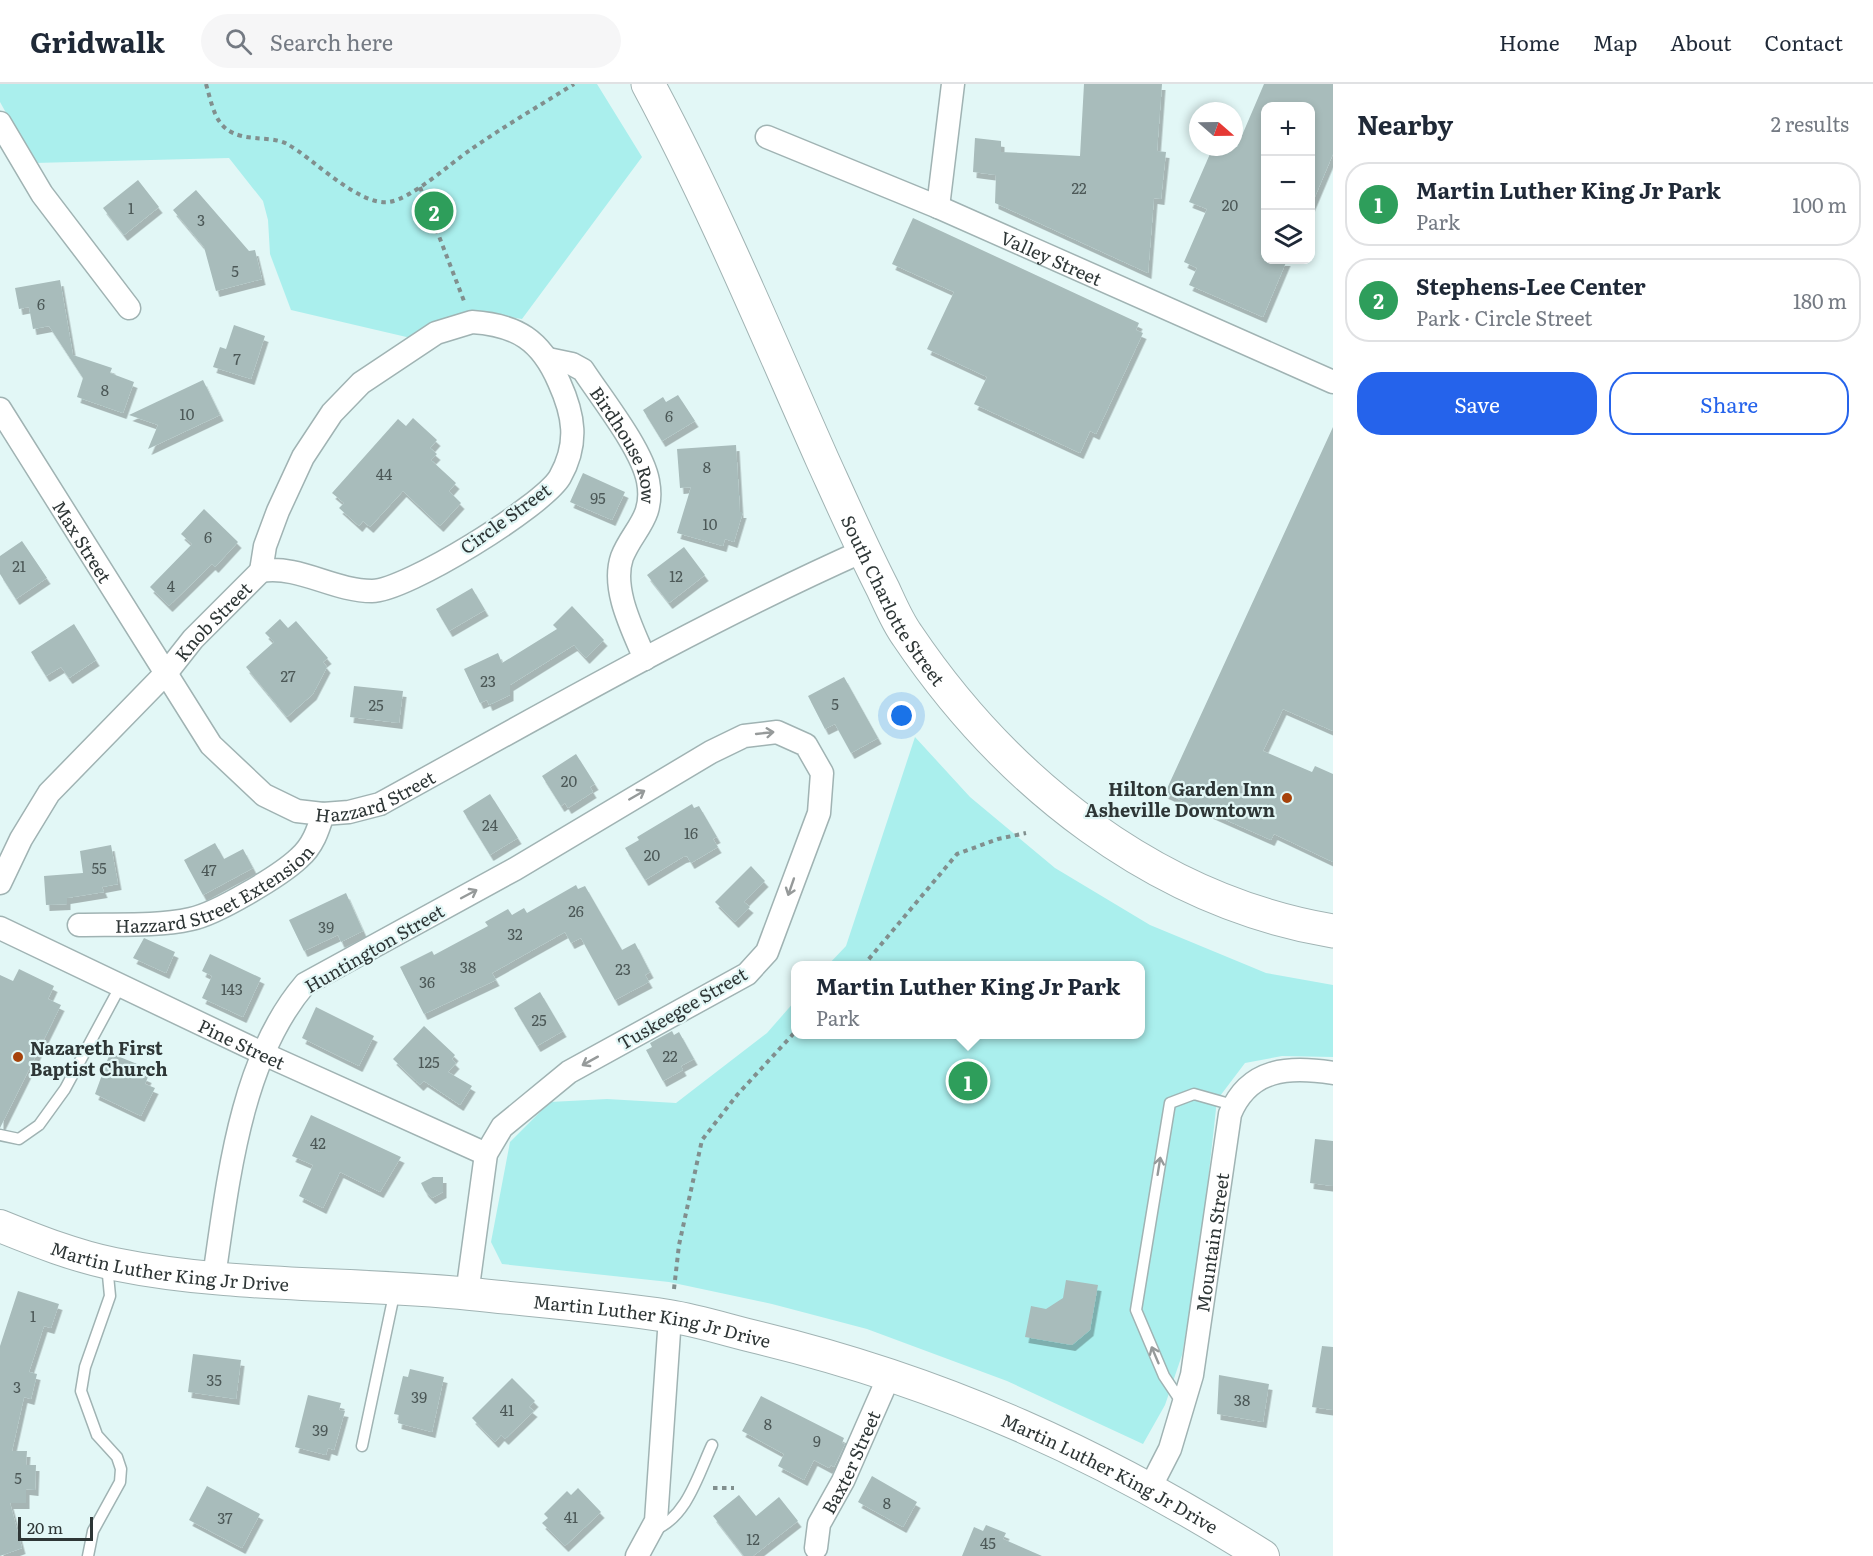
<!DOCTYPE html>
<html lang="en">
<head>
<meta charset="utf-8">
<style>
  body { margin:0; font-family:Literata,serif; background:#f6f6f7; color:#1f2937 }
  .controls { position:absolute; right:18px; top:18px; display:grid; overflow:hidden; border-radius:12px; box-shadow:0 3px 9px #0003 }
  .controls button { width:54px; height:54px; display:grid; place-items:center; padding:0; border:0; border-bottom:2px solid #e0e1e3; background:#fff; color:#1f2937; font:30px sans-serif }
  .compass { position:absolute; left:1189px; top:18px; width:54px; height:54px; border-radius:50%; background:#fff; box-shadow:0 3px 9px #0003; rotate:110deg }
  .scale { position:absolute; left:18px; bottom:15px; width:75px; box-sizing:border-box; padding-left:6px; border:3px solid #2e3636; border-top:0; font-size:16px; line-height:21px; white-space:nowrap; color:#2e3636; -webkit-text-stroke:4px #e2f7f6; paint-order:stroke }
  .you { position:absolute; left:902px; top:632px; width:21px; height:21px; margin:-15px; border:4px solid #fff; border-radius:50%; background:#1a73e8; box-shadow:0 0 0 9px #1a73e833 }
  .badge { display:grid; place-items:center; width:39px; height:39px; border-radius:50%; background:#2563eb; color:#fff; font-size:20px; font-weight:700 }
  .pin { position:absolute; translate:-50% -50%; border:3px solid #fff; box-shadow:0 2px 6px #0006 }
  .popup { position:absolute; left:791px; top:877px; width:354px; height:78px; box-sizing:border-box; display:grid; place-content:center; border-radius:12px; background:#fff; filter:drop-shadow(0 2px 4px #0005); font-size:20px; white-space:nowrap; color:#747a83 }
  .popup b { font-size:22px; color:#1f2937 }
  .popup::after { content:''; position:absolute; left:50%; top:100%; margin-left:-12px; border:12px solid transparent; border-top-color:#fff }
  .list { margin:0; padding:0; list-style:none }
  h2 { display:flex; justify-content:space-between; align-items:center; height:78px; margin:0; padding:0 24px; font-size:26px }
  h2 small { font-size:20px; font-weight:400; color:#747a83 }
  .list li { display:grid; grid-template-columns:39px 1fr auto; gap:18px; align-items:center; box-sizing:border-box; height:84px; margin:0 12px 12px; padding:0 12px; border:2px solid #e0e1e3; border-radius:24px }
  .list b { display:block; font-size:22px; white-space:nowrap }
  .list p { margin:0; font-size:20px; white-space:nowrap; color:#747a83 }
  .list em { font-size:20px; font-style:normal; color:#747a83 }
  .actions { display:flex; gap:12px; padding:18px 24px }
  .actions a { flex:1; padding:14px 0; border:2px solid #2563eb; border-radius:24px; text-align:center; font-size:21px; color:#2563eb }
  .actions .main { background:#2563eb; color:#fff }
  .icon { flex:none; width:33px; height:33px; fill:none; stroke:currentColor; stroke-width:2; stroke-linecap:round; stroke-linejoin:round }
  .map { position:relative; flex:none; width:1333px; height:1472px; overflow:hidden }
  header { display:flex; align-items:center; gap:36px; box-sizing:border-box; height:84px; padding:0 30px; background:#fff; border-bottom:2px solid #e0e1e3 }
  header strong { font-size:28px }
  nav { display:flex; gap:33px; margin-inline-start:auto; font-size:21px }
  .search { width:420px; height:54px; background:#f6f6f7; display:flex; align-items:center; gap:15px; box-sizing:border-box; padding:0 21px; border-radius:33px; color:#747a83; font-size:22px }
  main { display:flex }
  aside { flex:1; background:#fff }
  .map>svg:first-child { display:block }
</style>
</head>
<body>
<header>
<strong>Gridwalk</strong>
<div class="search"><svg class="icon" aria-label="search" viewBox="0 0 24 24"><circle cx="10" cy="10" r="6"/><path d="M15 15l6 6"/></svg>Search here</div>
<nav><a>Home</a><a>Map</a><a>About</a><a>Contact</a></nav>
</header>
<main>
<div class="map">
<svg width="1333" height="1472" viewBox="0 0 1333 1472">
  <defs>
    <filter id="shadow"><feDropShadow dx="3.5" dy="6" stdDeviation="0" flood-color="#0004"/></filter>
  </defs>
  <rect width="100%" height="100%" fill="#e2f7f6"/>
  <path fill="#aaefed" d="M 0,0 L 597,0 L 642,73 L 522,235 L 478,228 L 415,255 L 291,226 L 270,170 L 268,136 L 263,117 L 229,74 L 34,79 L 0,18 Z
    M 915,653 L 970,713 L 1055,784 L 1150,841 L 1266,889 L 1333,901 L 1333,973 L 1282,972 L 1245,979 L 1217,1016 L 1201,1160 L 1182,1271 L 1165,1321 L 1143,1360 L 1007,1297 L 867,1245 L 772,1220 L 669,1198 L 502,1180 L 491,1158 L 510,1058 L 550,1018 L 607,1015 L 676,1019 L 767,949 L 795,917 L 796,950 L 1140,950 L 1140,882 L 828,881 L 846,862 Z"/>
  <path fill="#a8bcbb" filter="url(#shadow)" d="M 1084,0 L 1162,0 L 1157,67 L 1166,68 L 1161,115 L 1154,114 L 1148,189 L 995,119 L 996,91 L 973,88 L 975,54 L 1001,57 L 1001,68 L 1080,72 Z
    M 1264,0 L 1333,0 L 1333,70 L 1311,122 L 1311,22 L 1266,22 L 1266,176 L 1287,176 L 1263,233 L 1189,201 L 1197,184 L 1184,178 L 1207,125 L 1189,118 L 1213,63 L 1237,63 Z
    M 138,96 L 159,123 L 124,151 L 103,124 Z
    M 196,106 L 249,167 L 255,166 L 262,195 L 216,207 L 204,163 L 173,126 Z
    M 913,134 L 1139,239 L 1136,246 L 1143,249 L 1096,350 L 1090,347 L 1080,369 L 974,320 L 987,293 L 927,265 L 954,208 L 892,180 Z
    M 60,196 L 73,271 L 112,284 L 110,289 L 134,298 L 123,329 L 77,313 L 83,294 L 49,242 L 33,245 L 29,223 L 19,225 L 15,204 Z
    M 234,241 L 265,252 L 251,295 L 213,283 L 220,263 L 226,265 Z
    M 203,296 L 220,331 L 148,365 L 158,341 L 129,331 Z
    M 678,311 L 695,337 L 662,357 L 643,326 L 663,313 L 666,318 Z
    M 413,334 L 437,356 L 430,364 L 437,370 L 431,376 L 456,399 L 449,407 L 461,419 L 440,442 L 403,407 L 370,443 L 363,437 L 359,442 L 339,424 L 344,419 L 332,409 L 398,335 L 406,342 Z
    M 1333,343 L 1333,647 L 1283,625 L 1263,667 L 1312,688 L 1315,682 L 1333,690 L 1333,778 L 1274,750 L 1271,756 L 1165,709 Z
    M 736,361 L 740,428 L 743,428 L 734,458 L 725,455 L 723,462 L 677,449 L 691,403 L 680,404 L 677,365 Z
    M 583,389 L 625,408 L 612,436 L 570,418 Z
    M 204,425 L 238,458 L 215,483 L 212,480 L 169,522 L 150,503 L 192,460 L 181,450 Z
    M 22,457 L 47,494 L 16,515 L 0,490 L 0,472 Z
    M 684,463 L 705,491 L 669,519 L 647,491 Z
    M 472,504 L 485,526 L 449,547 L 436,525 Z
    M 572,522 L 604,556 L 586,574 L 574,561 L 510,601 L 510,611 L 489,621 L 487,616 L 480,619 L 464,585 L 498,569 L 502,579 L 557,545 L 553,541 Z
    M 280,535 L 288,544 L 296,537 L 328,574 L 323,578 L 327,583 L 313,610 L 287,633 L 246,583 L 274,558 L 265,549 Z
    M 74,540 L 96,576 L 69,594 L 61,583 L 46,592 L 31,568 Z
    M 844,593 L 878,654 L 851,669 L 835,640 L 825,645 L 808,612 Z
    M 354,602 L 403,607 L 399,639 L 350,633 Z
    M 576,670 L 595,700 L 590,703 L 593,708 L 568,724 L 565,719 L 561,722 L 542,692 Z
    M 490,710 L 518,754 L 490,771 L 463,727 Z
    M 692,720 L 694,724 L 699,722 L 717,753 L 713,755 L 718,763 L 691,779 L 687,772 L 683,773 L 645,796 L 625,764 L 639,756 L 637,753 Z
    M 215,759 L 224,775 L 243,765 L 253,784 L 203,811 L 184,776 Z
    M 111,761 L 118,800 L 102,803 L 104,808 L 67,814 L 67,820 L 46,821 L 44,792 L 83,789 L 80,767 Z
    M 751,782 L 765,797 L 744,818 L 750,823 L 735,838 L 715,818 Z
    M 576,801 L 578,805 L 585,802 L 622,866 L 635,859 L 650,888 L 645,891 L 649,898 L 615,916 L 581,854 L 571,859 L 565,848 L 492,889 L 496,896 L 424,930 L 400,883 L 432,867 L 434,871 L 488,842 L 485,838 L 508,825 L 512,831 L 524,824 L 527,829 Z
    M 346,809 L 363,847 L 341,858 L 338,851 L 304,867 L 289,836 Z
    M 144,854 L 175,868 L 166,889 L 133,874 Z
    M 210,870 L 261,894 L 243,933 L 202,914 L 212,892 L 202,887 Z
    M 19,885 L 54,902 L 48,915 L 61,921 L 0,1044 L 0,891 L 13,897 Z
    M 540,908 L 563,947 L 537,962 L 514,924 Z
    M 316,923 L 374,952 L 359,982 L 302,954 Z
    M 424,942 L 455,971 L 452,975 L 456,979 L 448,988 L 472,1002 L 460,1021 L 424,997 L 420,1001 L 393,975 Z
    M 672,947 L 674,951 L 679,948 L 694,975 L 681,982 L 683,986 L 663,997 L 646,966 L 652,963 L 650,959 Z
    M 110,969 L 142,982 L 139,989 L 148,993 L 145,1000 L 155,1004 L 141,1032 L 95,1010 Z
    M 311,1031 L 401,1073 L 380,1108 L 340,1088 L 323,1124 L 299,1112 L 313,1081 L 292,1072 Z
    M 1315,1055 L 1333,1057 L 1333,1102 L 1310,1099 Z
    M 433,1093 L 443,1093 L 443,1108 L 432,1114 L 425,1107 L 421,1099 Z
    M 1066,1196 L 1098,1201 L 1090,1246 L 1072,1261 L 1025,1253 L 1031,1222 L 1046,1225 L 1063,1214 Z
    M 18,1207 L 59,1220 L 51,1244 L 44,1242 L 29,1288 L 37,1290 L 31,1315 L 24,1313 L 12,1367 L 27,1367 L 26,1381 L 36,1381 L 35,1406 L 26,1405 L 26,1419 L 10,1419 L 22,1464 L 0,1472 L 0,1262 Z
    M 1322,1262 L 1333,1263 L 1333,1326 L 1312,1323 Z
    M 193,1270 L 241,1276 L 236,1315 L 188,1308 Z
    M 410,1285 L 444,1293 L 432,1348 L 398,1339 L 399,1331 L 394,1330 L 403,1292 L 408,1293 Z
    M 1219,1291 L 1269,1300 L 1263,1338 L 1217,1330 Z
    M 512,1294 L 535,1317 L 529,1323 L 534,1327 L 505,1355 L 501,1351 L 495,1358 L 472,1334 Z
    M 308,1311 L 341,1319 L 339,1326 L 345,1327 L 334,1366 L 328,1364 L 326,1371 L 295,1363 Z
    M 761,1312 L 844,1354 L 842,1359 L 845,1360 L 834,1383 L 831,1381 L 829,1384 L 814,1376 L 804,1396 L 778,1382 L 784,1370 L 742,1347 Z
    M 872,1392 L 917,1418 L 903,1443 L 858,1418 Z
    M 207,1402 L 260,1430 L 242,1464 L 189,1436 Z
    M 578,1404 L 601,1428 L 565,1462 L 542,1439 L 548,1434 L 544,1430 L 567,1407 L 571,1411 Z
    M 739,1411 L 756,1432 L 779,1413 L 798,1437 L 753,1472 L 744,1472 L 713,1432 Z
    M 986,1441 L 1006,1449 L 1003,1455 L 1042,1472 L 962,1472 L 974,1443 L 983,1447 Z"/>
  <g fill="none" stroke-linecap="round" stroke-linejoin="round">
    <defs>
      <path id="service" d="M 0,1051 L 19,1055 L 39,1041 L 65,1005 L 121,901
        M 1182,1319 L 1164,1292 L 1136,1226 L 1170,1019 L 1194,1010 L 1233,1021
        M 362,1362 L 395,1206
        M 654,1446 C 687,1433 698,1391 712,1361
        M 88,1472 L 93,1447 L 120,1398 L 121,1385 L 117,1373 L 97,1351 L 81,1307 L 85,1283 L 110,1212 L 107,1181"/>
      <g id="minor">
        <path d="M 0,39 L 42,110 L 129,224"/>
        <path id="s1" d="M 767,53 L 938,123 L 1333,298"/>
        <path d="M 938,123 L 953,0"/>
        <path d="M 472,238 C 517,241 541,256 559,298 C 574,331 579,359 560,393 C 543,422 406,507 372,507 C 333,507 300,481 261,487 L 265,462 L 278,427 L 303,373 L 332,329 L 361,299 L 436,249 Z"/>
        <path id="s2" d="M 548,275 L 572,280 L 583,286 C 602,315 642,365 648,397 C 655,434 633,445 622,473 C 611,505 633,546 645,575"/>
        <path id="s3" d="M 0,325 L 211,661 L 264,711 L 297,727 L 323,730 L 349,728 L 380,720 C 540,632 697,541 863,467"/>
        <path id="s4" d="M 0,799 L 21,755 L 49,709 L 167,588 L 193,555 L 261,487"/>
        <path id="s5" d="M 79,841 C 116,840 155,843 191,835 C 216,830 280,792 299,774 C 313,762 318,746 323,730"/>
        <path id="s6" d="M 0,844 L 264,970 L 486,1070"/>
        <path d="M 214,1193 C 228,1098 240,976 305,900 L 515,785 L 711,668 L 744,652 L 777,648 L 806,661 L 822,689 L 819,729 L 767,868 L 747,890 L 569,988 L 502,1043 L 486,1070 L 467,1210"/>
        <path id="s7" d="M 1150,1404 L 1170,1365 L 1192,1291 L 1230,1030 C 1249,984 1289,982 1333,989"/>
        <path id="s8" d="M 816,1464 L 819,1440 L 843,1397 L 890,1290"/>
        <path d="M 637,1472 L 656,1437 L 670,1233"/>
      </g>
      <g id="secondary">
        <path id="s9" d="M 0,1142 C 37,1157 75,1172 114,1180 C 231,1204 352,1198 471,1210 C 537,1217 604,1222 669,1232 C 700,1237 730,1247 760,1254 C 946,1299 1101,1370 1263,1472"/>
      </g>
      <g id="primary">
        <path id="s10" d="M 648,0 C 713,121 766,249 822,375 C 842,419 861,462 883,505 C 890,520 897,537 907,551 C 1006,698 1155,817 1333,847"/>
      </g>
    </defs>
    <use href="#service" stroke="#a0b3b3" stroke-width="13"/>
    <use href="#minor" stroke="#a0b3b3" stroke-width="25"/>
    <use href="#secondary" stroke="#a0b3b3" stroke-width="34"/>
    <use href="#primary" stroke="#a0b3b3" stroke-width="35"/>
    <path stroke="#818f8e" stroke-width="4" stroke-dasharray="4.5 4.5" stroke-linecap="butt" d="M 206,0 C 215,32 217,51 255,54 C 265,55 278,55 287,60 C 313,74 358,122 389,118 C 411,115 450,80 470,66 C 503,43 539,22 574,0
      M 420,103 L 464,217
      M 863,882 L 957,770 L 998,755 L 1026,749
      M 674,1205 L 679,1161 L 702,1056 L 737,1011 L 796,947
      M 713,1404 L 734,1404"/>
    <use href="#service" stroke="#fff" stroke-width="10"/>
    <use href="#minor" stroke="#fff" stroke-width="22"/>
    <use href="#secondary" stroke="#fff" stroke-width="32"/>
    <use href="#primary" stroke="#fff" stroke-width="33"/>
  </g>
  <defs><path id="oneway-shaft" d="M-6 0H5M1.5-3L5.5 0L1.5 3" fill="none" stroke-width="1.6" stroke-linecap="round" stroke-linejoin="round" transform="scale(1.5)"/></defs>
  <g stroke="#969a9a">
    <use href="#oneway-shaft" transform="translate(765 649) rotate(-6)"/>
    <use href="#oneway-shaft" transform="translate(637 711) rotate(-30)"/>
    <use href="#oneway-shaft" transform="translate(791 803) rotate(109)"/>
    <use href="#oneway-shaft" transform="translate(469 810) rotate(-28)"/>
    <use href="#oneway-shaft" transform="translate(590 977) rotate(151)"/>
    <use href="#oneway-shaft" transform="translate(1159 1082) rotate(-81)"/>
    <use href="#oneway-shaft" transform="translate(1155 1271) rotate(-113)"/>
  </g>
  <g fill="#a6430b" stroke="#e2f7f6" stroke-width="2">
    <circle cx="1287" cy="714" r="6"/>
    <circle cx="18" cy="973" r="6"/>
  </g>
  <g text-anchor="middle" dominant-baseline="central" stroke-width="4.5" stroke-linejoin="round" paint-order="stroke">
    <g font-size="15" fill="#4c5857">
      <text x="1079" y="103">22</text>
      <text x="1230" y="120">20</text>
      <text x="131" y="123">1</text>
      <text x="201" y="135">3</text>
      <text x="235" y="186">5</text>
      <text x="41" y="219">6</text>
      <text x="237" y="274">7</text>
      <text x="105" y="305">8</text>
      <text x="187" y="329">10</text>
      <text x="669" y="331">6</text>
      <text x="707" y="382">8</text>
      <text x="384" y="389">44</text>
      <text x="598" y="413">95</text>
      <text x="710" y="439">10</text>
      <text x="208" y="452">6</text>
      <text x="19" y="481">21</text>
      <text x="676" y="491">12</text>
      <text x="171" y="501">4</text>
      <text x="288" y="591">27</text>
      <text x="488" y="596">23</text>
      <text x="835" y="619">5</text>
      <text x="376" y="620">25</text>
      <text x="569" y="696">20</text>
      <text x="490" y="740">24</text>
      <text x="691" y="748">16</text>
      <text x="652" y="770">20</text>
      <text x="99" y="783">55</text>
      <text x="209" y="785">47</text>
      <text x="576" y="826">26</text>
      <text x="326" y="842">39</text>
      <text x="515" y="849">32</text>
      <text x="468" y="882">38</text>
      <text x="623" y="884">23</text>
      <text x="427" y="897">36</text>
      <text x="232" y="904">143</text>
      <text x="539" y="935">25</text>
      <text x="670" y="971">22</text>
      <text x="429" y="977">125</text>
      <text x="318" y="1058">42</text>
      <text x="33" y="1231">1</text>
      <text x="214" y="1295">35</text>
      <text x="17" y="1302">3</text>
      <text x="419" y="1312">39</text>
      <text x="1242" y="1315">38</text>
      <text x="507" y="1325">41</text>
      <text x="768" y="1339">8</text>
      <text x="320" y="1345">39</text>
      <text x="817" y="1356">9</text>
      <text x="18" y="1393">5</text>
      <text x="887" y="1418">8</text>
      <text x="571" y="1432">41</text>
      <text x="225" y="1433">37</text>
      <text x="753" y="1454">12</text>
      <text x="988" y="1458">45</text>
    </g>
    <g font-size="18" fill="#2e3636" stroke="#e2f7f6">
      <text stroke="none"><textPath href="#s1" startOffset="309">Valley Street</textPath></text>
      <text stroke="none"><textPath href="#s2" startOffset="124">Birdhouse Row</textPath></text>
      <text transform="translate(505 434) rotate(-36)">Circle Street</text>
      <text stroke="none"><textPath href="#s3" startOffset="156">Max Street</textPath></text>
      <text stroke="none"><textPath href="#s10" startOffset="572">South Charlotte Street</textPath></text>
      <text stroke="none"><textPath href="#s4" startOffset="340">Knob Street</textPath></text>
      <text stroke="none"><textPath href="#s3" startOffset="588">Hazzard Street</textPath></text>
      <text stroke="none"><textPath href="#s5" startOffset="144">Hazzard Street Extension</textPath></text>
      <text transform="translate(374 864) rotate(-30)">Huntington Street</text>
      <text transform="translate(682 924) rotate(-30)">Tuskeegee Street</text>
      <text stroke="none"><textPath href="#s6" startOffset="268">Pine Street</textPath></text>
      <text stroke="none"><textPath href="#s7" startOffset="255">Mountain Street</textPath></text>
      <text stroke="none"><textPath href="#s9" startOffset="176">Martin Luther King Jr Drive</textPath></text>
      <text stroke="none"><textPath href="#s9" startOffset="662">Martin Luther King Jr Drive</textPath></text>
      <text stroke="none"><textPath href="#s8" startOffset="94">Baxter Street</textPath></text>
      <text stroke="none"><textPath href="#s9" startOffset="1148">Martin Luther King Jr Drive</textPath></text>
    </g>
    <g font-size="18" font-weight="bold" fill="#2e3636" stroke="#e2f7f6" text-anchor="end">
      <text x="1275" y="704">Hilton Garden Inn<tspan x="1275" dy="21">Asheville Downtown</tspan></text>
      <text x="30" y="963" text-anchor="start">Nazareth First<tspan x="30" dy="21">Baptist Church</tspan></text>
    </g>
  </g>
</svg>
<div class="controls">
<button>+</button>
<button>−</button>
<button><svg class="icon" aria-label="layers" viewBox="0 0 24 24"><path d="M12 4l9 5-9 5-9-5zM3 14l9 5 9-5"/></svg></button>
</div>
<svg class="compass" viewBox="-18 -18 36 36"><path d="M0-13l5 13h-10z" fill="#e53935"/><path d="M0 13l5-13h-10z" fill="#747a83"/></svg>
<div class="scale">20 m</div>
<div class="you"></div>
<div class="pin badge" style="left:968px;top:997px;background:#2e9e5b">1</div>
<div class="popup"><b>Martin Luther King Jr Park</b>Park</div>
<div class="pin badge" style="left:434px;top:127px;background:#2e9e5b">2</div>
</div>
<aside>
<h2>Nearby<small>2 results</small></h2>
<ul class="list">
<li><span class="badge" style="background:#2e9e5b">1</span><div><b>Martin Luther King Jr Park</b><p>Park</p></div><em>100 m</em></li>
<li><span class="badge" style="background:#2e9e5b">2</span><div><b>Stephens-Lee Center</b><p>Park · Circle Street</p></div><em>180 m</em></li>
</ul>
<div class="actions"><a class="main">Save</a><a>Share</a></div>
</aside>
</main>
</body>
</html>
